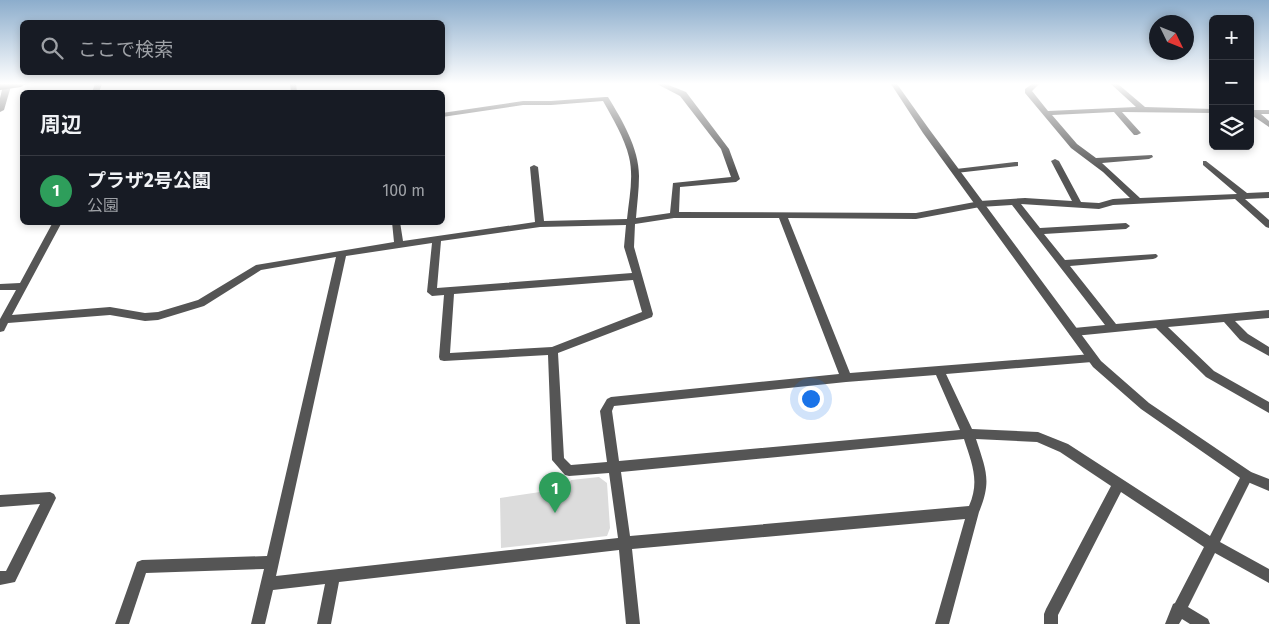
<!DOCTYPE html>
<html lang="ja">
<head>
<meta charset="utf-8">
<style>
  body { margin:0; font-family:"Fira Sans","Noto Sans JP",sans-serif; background:#20242c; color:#f1f3f6 }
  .controls { position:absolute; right:15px; top:15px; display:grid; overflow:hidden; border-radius:8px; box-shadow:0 2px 8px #0003 }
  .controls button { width:45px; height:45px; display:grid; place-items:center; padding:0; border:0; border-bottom:1px solid #363941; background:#171b24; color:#f1f3f6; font:25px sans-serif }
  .compass { position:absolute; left:1149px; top:15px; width:45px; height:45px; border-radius:50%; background:#171b24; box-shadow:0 2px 8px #0003; rotate:133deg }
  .you { position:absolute; left:810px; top:398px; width:18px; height:18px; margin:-12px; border:4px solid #fff; border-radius:50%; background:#1a73e8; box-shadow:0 0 0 8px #1a73e833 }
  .badge { display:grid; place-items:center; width:32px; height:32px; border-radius:50%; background:#db2777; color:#fff; font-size:16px; font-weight:700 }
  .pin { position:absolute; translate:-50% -41px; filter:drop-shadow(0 1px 2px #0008) }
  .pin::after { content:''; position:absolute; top:26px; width:18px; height:15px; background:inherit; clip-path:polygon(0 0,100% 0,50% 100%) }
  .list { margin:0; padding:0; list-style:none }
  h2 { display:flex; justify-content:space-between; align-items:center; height:65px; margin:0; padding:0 20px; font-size:21px }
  h2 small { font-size:16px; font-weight:400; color:#9ea1a6 }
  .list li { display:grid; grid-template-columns:32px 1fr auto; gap:15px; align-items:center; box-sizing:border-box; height:70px; padding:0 20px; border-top:1px solid #363941 }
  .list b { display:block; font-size:19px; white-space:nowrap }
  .list p { margin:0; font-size:16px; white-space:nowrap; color:#9ea1a6 }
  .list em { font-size:16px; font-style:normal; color:#9ea1a6 }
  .icon { flex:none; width:28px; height:28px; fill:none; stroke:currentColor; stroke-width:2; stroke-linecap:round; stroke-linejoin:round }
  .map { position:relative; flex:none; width:1269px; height:624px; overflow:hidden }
  .search { position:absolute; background:#171b24; box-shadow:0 2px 8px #0003; left:20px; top:20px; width:425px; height:55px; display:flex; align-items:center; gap:12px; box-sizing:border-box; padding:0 18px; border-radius:8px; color:#9ea1a6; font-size:19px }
  .panel { position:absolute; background:#171b24; box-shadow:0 2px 8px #0003; left:20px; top:90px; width:425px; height:135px; border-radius:8px }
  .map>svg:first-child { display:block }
</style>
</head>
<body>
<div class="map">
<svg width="1269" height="624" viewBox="0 0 1269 624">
  <rect width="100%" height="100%" fill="#fff"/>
  <path fill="#dcdcdc" d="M 599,477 L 607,483 L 610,528 L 607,536 L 501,548 L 500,498 L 567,488 L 571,480 Z"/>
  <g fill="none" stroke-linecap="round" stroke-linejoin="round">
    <path fill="#555" fill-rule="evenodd" d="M 7,84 L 11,86 L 4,110 L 0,112 L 0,98 L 3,86 Z
      M 95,84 L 102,84 L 99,92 L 92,92 Z
      M 290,84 L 296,84 L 297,92 L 291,92 Z
      M 658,84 L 666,84 L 686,92 L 729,149 L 740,179 L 736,182 L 680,187 L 679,212 L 916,213 L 980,201 L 1025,198 L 1072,201 L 1051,161 L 1055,159 L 1059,161 L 1081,202 L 1099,203 L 1113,199 L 1130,198 L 1103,172 L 1071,148 L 1025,93 L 1025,89 L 1032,84 L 1039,84 L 1032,91 L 1048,111 L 1136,107 L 1111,84 L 1118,84 L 1145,107 L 1213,109 L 1213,113 L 1122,112 L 1141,133 L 1137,135 L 1134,135 L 1114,112 L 1052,115 L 1077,144 L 1096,158 L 1152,155 L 1153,157 L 1149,159 L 1102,163 L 1140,198 L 1237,194 L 1203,165 L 1203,161 L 1206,161 L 1247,193 L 1269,192 L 1269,198 L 1245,199 L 1269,220 L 1269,228 L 1266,227 L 1235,199 L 1113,205 L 1099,209 L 1021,204 L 1040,228 L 1126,223 L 1130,226 L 1126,229 L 1044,234 L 1065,260 L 1156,254 L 1158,256 L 1156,258 L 1153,259 L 1070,266 L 1116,324 L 1269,310 L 1269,318 L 1235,321 L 1248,334 L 1269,347 L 1269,356 L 1240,340 L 1224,322 L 1168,327 L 1214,371 L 1269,402 L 1269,413 L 1206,377 L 1156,328 L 1074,336 L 1070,335 L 1069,332 L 1070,329 L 1074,328 L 1105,325 L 1012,205 L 980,207 L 916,219 L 788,218 L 850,373 L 1092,354 L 1096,355 L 1097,358 L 1096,361 L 1092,362 L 946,374 L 972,429 L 1038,432 L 1068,444 L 1210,536 L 1243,472 L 1247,471 L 1251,472 L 1253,476 L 1220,542 L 1269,569 L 1269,583 L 1215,553 L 1188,607 L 1208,619 L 1210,624 L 1190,624 L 1182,619 L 1179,624 L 1165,624 L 1173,604 L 1175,603 L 1204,547 L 1121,492 L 1058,615 L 1058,624 L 1044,624 L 1044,614 L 1046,609 L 1111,486 L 1060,452 L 1037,442 L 976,439 C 986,470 992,481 979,512 L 949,624 L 935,624 L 965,519 L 632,549 L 640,624 L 626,624 L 619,550 L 339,582 L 331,624 L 317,624 L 325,584 L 273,590 L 265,624 L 251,624 L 264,569 L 146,573 L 129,624 L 115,624 L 137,562 L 142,560 L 267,556 L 336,257 L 261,270 L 204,306 L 158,320 L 145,321 L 110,315 L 8,323 L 4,331 L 0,332 L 0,319 L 16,290 L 0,290 L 0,284 L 20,283 L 53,222 L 62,222 L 12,315 L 110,307 L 145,313 L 158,312 L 198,300 L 256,265 L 394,242 L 392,222 L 400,222 L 403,241 L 535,222 L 530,167 L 534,165 L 538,167 L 544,221 L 627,219 C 629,199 634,177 629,157 C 625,139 612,117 603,101 L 551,105 L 523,105 L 442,117 L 442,113 L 523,101 L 551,101 L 605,97 L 608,97 C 622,120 639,148 639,176 C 639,190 637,204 636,218 L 670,213 L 673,183 L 731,177 L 721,149 L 680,96 L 659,85 ZM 674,218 L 779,218 L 839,374 L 611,397 L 607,399 L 600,411 L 607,462 L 571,465 L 564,458 L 558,353 L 652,317 L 653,314 L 634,247 L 635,224 ZM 626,225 L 624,247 L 632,273 L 437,288 L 441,241 L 540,227 ZM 432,243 L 427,292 L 432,296 L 444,295 L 439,357 L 440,360 L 444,361 L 548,355 L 552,460 L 565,475 L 569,476 L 609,473 L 618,538 L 276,576 L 346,256 ZM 633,280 L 642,312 L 552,347 L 450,353 L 454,294 ZM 936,375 L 960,430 L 619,461 L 612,411 L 614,406 L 846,382 ZM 964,439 C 972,464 980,481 969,506 L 630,536 L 621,472 Z
      M 1250,110 L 1269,110 L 1269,114 L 1261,114 L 1269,121 L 1269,127 L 1250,114 Z
      M 1015,162 L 1018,162 L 1018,166 L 956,173 L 952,171 L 956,169 Z
      M 50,492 L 54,494 L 56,498 L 15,582 L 0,585 L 0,571 L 6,571 L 40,504 L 0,507 L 0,495 Z"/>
    <path fill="#555" fill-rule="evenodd" d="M 891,84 L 897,84 L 929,129 L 1101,361 L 1149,403 L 1251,472 L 1269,479 L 1269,491 L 1243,480 L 1141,409 L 1093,367 L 923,133 Z"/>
    <path fill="#000" fill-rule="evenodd" d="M 0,84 L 25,84 L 21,87 L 0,90 Z"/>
  </g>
  <linearGradient id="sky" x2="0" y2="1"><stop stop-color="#8cadcc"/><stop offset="0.49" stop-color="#fff"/><stop offset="1" stop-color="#fff" stop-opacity="0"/></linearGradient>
  <rect width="1269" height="171" fill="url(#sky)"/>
</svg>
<div class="controls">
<button>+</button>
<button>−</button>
<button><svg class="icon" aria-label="layers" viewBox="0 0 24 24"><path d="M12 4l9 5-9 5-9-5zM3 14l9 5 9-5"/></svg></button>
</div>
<svg class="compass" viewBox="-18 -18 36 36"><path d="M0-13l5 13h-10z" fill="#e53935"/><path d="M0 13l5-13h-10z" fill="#9ea1a6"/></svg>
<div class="you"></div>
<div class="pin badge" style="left:555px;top:513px;background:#2e9e5b">1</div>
<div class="search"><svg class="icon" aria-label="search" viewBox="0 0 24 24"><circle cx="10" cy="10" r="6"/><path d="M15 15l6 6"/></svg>ここで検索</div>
<section class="panel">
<h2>周辺<small></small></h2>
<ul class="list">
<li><span class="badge" style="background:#2e9e5b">1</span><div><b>プラザ2号公園</b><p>公園</p></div><em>100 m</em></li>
</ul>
</section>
</div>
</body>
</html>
